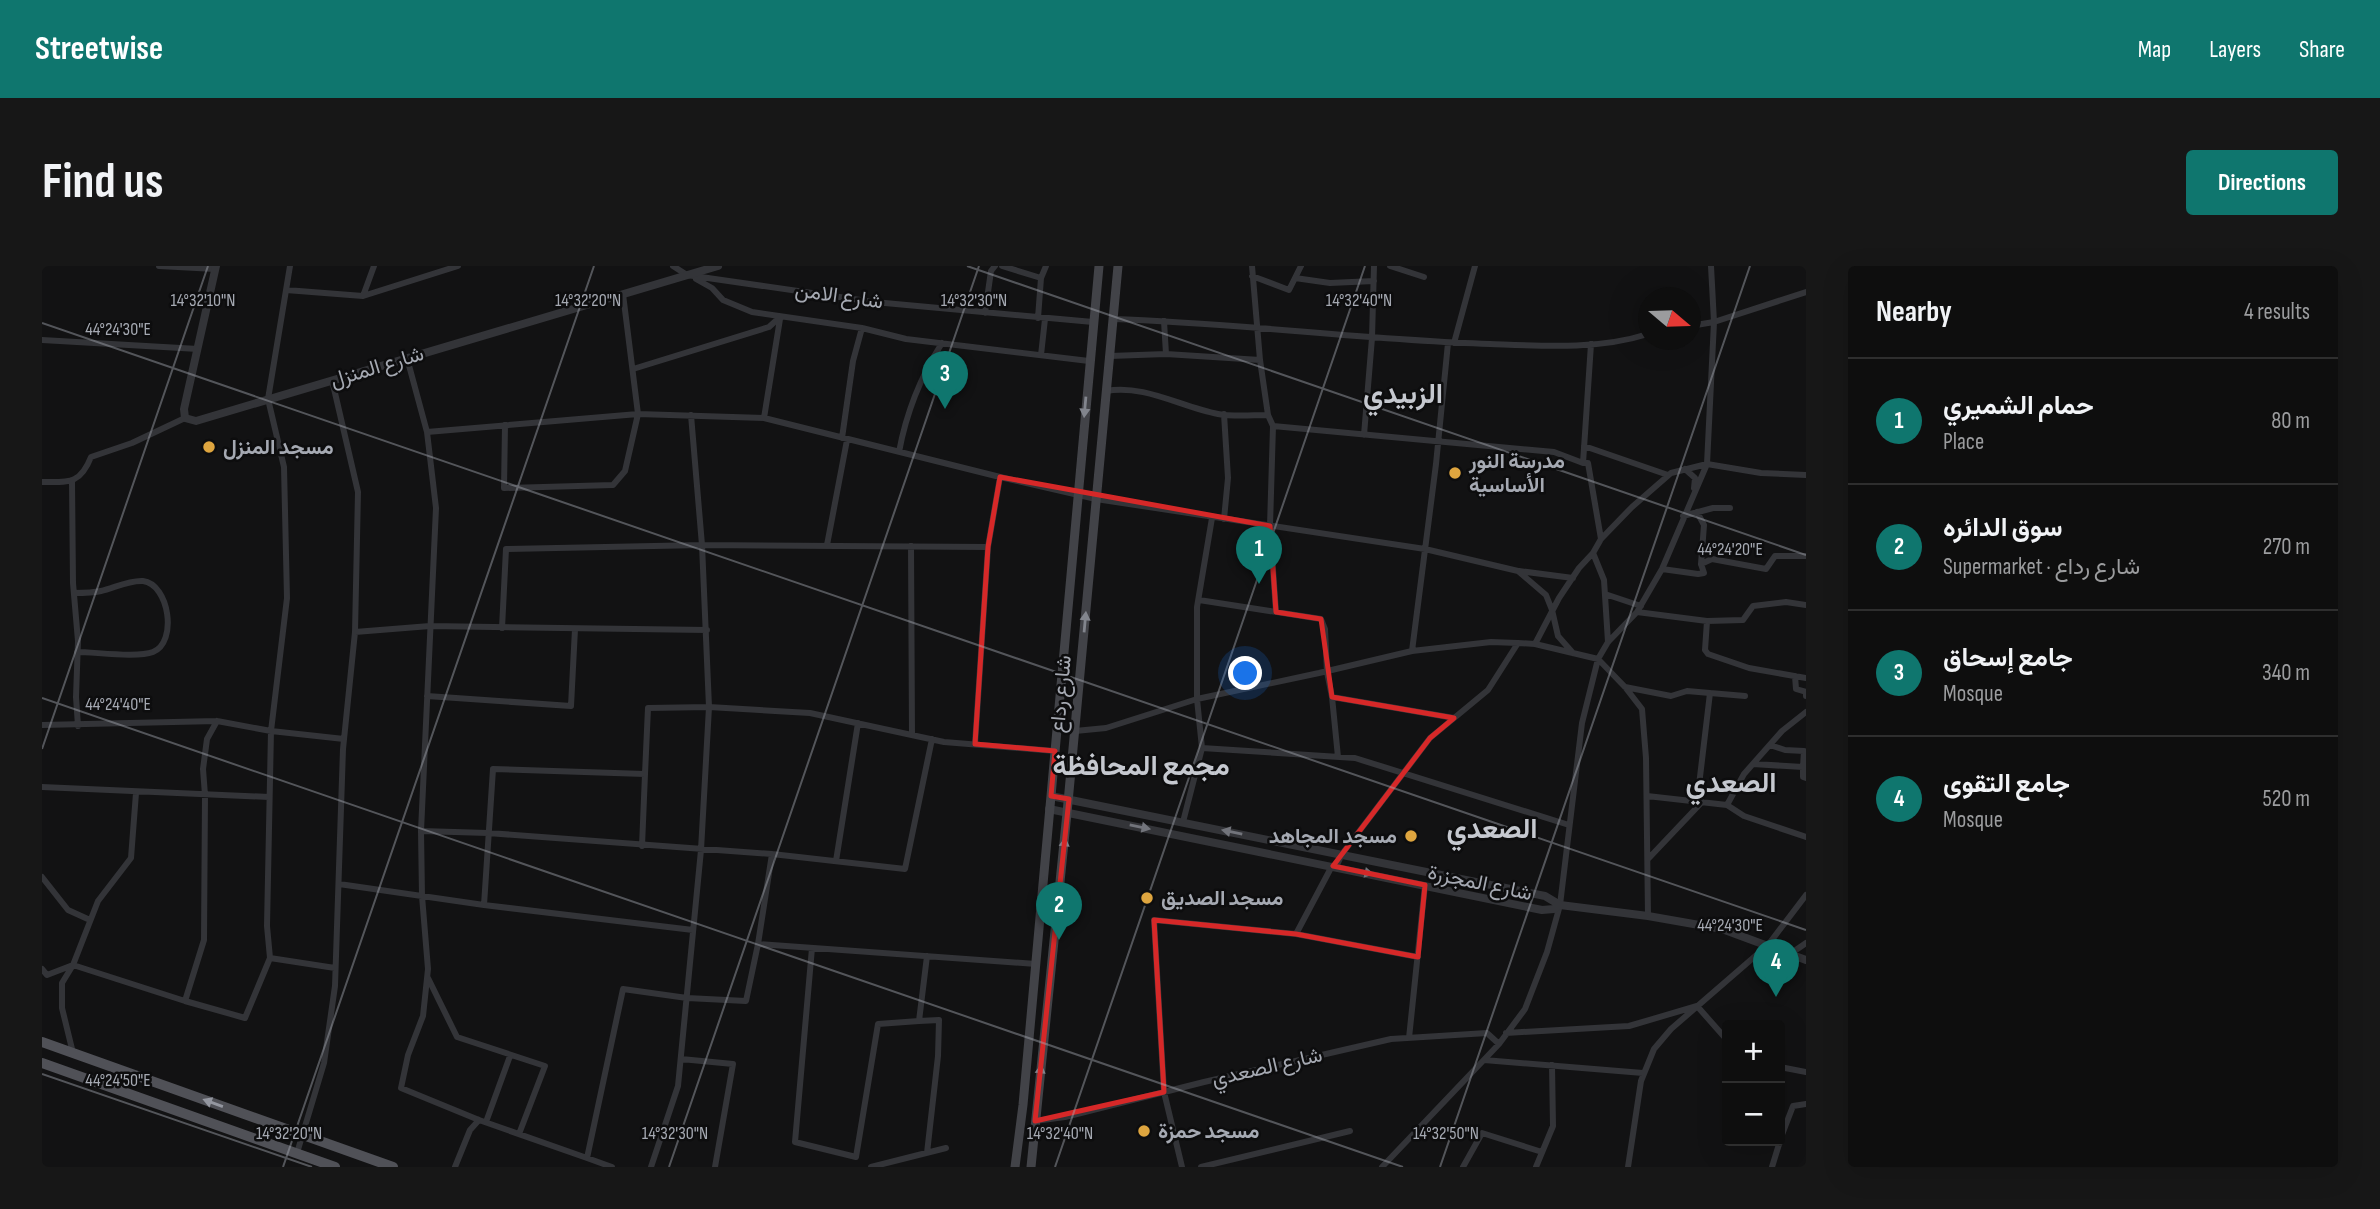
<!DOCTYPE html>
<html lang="en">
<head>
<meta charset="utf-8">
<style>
  body { margin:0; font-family:"Sofia Sans Condensed",Vazirmatn,sans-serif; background:#171717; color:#f1f3f6 }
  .controls { position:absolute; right:21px; bottom:21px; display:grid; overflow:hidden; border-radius:7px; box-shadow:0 7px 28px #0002 }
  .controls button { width:63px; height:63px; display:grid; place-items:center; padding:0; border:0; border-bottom:2px solid #2e2e2e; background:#0e0e0e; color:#f1f3f6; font:35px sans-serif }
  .compass { position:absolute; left:1596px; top:21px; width:63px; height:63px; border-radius:50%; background:#0e0e0e; box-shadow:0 7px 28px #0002; rotate:109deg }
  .you { position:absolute; left:1204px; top:408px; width:24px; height:24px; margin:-18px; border:5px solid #fff; border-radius:50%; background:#1a73e8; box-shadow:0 0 0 10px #1a73e833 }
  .badge { display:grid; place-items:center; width:46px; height:46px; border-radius:50%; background:#0f766e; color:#fff; font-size:23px; font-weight:700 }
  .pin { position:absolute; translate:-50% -58px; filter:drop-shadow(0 2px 4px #0008) }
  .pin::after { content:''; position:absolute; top:37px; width:24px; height:21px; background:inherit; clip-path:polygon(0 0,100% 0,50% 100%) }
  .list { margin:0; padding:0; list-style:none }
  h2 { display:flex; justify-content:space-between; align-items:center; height:91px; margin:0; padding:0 28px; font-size:30px }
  h2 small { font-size:23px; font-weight:400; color:#9b9c9e }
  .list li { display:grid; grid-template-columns:46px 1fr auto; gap:21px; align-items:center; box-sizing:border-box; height:126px; padding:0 28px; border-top:2px solid #2e2e2e }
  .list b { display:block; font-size:26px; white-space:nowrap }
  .list p { margin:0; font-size:23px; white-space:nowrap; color:#9b9c9e }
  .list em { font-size:23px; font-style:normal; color:#9b9c9e }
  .map { position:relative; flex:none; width:1764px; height:901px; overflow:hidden; border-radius:7px }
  header { display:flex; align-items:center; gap:42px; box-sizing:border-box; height:98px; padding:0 35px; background:#0f766e; color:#fff }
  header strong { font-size:33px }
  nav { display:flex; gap:38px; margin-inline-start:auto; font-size:24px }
  .intro { display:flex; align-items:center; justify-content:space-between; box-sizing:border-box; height:168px; padding:0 42px }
  h1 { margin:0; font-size:49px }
  .button { padding:18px 32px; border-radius:7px; background:#0f766e; color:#fff; font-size:24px; font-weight:700 }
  main { display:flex; gap:42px; padding:0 42px }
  aside { flex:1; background:#0e0e0e; border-radius:7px; box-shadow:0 7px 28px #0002 }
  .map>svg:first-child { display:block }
</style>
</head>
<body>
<header>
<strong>Streetwise</strong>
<nav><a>Map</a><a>Layers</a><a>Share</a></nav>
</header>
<div class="intro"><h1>Find us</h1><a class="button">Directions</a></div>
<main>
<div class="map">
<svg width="1764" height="901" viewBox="0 0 1764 901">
  <rect width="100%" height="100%" fill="#121213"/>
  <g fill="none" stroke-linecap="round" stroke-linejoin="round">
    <path stroke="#333438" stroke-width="6" d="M 117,0 L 173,3
      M 248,0 L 226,133 L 242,201 L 245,332 L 229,465 L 225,660 L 228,692 L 293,702
      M 631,0 L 645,9 L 832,36 L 1051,56
      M 960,0 L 999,12
      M 1210,0 L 1218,94 L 1226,149
      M 1348,0 L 1382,11
      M 1210,10 L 1247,24 L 1259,0
      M 1253,12 L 1288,17 L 1332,15
      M 654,13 L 670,22 L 681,34 L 710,46 L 820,62 L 864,73 L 1047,95
      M 244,24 L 321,30 L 416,0
      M 321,30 L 332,0
      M 943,47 L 949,5 L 953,0
      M 996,52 L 999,12 L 1004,0
      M 1071,53 C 1197,57 1322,74 1448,78 C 1500,80 1556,84 1606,68
      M 1122,55 L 1124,88
      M 1648,60 L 1672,56 L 1764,26
      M 0,74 L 156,83
      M 1412,77 L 1433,0
      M 999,89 L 1003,53
      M 1068,90 L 1124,88 L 1218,94
      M 365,92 L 385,166 L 394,242 L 379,565 L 380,630 L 386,703 L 381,750 L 366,789 L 359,822 L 437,854 L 545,892 L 581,723 L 645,732 L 704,735 L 716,678
      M 591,103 L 727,61 L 738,51
      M 1064,125 C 1102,118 1139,141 1176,148 C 1192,151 1210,149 1226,149 L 1231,160 L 1512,186 L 1541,197 L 1546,197 L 1559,273
      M 1182,148 L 1186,212 L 1182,253
      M 722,152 L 738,53
      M 463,159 L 462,222 L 571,219 L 583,205 L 596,148 L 581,28
      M 1231,160 L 1228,260 L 1234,346
      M 385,166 L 596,148 L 722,152 L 958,211 L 1054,233 L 1383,283 L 1476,305 L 1504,329 L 1510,344 L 1516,370 L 1531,387
      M 1322,169 L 1330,72 L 1332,0
      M 800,172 L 811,95 L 820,62
      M 1542,180 L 1626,209
      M 857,186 C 864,148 879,110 900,77
      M 1541,197 L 1549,78
      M 1643,203 L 1653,212 L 1652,222
      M 0,216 C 26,216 38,219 49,191 L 90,177 L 143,152
      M 30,216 L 31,317 L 36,375 L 34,431 L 36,460
      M 1655,246 L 1662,259 L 1659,298
      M 1641,250 L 1671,242 L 1688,242
      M 785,279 L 805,174
      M 869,280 L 870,469
      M 1551,287 L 1562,314 L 1566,376
      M 1620,303 L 1656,308 L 1662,307 L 1659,298 L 1670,293 L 1724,303 L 1733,290 L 1764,290
      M 1477,305 L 1531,312
      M 32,327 C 41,327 50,327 59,325 C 72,322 87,314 101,315 C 127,318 136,376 111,386 C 95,392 53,386 35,386
      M 1563,328 L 1599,340
      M 1157,334 L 1279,353 L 1283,363 L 1285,406 L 1290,431
      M 1595,346 L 1665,355 L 1701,354 L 1711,340 L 1744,336 L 1764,339
      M 1665,355 L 1663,384 L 1666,388 L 1707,402 L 1764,412
      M 460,362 L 464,283 L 660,279 L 946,281
      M 313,366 L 388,360 L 665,364
      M 1493,378 L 1556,393 L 1583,421 L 1600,443 L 1604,492 L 1606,650
      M 1370,385 L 1394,198 L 1406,77
      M 1753,410 L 1754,423 L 1764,426 L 1764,430
      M 1583,421 L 1629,430 L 1645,425 L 1668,427 L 1655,536
      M 1668,427 L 1703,430
      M 385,430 L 529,440 L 533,363
      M 0,459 L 175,455 L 229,465 L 302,473
      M 1033,465 L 1064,462 L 1155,433 L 1277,407 L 1370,385 L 1449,376 L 1476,377
      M 933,478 L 946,281 L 958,211
      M 1728,479 L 1743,484 L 1762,485 L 1761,501
      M 1160,482 L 1313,492 L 1527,559
      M 1296,491 L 1290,431 L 1412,452
      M 1711,498 L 1761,501 L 1761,511 L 1764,512
      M 603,508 L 606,442 L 667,441 L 768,447 L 902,476 L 1013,485
      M 0,521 L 227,531
      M 1605,530 L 1685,539 L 1702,508 L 1740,465 L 1764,446
      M 1685,539 L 1702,550 L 1764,571
      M 1141,556 L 1160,482 L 1155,433 L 1155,341 L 1170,252
      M 379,565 L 446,567 L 730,588 L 863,603 L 890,473
      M 730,588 L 716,678 L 994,698
      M 1606,593 L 1660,536
      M 794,595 L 816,457
      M 1294,601 L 1300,588 L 1388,472 L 1446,424 L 1476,377 L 1493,378 L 1517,332 L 1537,302 L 1551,287 L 1559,273 L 1590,241 L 1629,207 L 1665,198 L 1719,207 L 1764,209
      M 0,611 L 26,644 L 48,654
      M 297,618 L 442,639 L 651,664
      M 442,639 L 451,503 L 603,508 L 600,580
      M 1254,668 L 1290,600
      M 770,682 L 753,876 L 814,891 L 836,758 L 877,755 L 885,690
      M 1748,688 L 1764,677
      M 0,703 L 5,709 L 31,699 L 143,735 L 162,674 L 163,529 L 161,503 L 165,473 L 175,455
      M 386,712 L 415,771 L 503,800 L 477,868
      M 143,735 L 203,752 L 228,692
      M 877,755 L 897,754 L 896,790 L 885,887
      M 1464,767 L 1587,760 L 1655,740 L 1685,774
      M 1367,772 L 1383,619
      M 31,787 L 20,742 L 20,717 L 31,699 L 56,635 L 89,592 L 94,527
      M 639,793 L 691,798 L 673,901
      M 1442,794 L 1601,807
      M 1738,801 L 1764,806
      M 993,855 L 1023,851 L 1162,816 L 1349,773 L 1445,767 L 1457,778
      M 444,856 L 468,790
      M 1738,874 L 1751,840 L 1764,838
      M 255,887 L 282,797 L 293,720 L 301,483 L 313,366 L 316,226 L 290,114
      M 545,892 L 570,901
      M 413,901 L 428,864 L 437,854
      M 609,901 L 636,820 L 659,584 L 667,441 L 660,279 L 649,149
      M 829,901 L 904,882
      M 1140,901 L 1122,826 L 1112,654 L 1254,668 L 1376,691
      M 1159,901 L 1308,865
      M 1340,901 L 1457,778 L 1483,743 L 1505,686 L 1518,639 L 1540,457 L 1556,393 L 1566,376 L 1595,346 L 1620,303 L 1665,198 L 1672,56 L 1669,0
      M 1421,901 L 1440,867 L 1500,886
      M 1494,901 L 1511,860 L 1510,799
      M 1586,901 L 1599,815 L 1612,783 L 1629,763 L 1726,679 L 1764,629
      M 1730,901 L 1738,875"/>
    <path stroke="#333438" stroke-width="8" d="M 174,0 L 142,143 L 143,152 L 154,155 L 676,0
      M 1009,530 L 1503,630 L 1518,639
      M 1007,543 L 1500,644 L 1512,643 L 1518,639
      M 1518,639 L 1606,650 L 1680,663 L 1764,694"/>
    <path stroke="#424348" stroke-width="9" d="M 973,901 L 981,839 L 1057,0
      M 989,901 L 1025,547 L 1076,0"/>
    <path stroke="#505157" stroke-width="10" d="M 0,776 L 351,901
      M 0,797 L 293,901"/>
  </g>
  <defs><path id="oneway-solid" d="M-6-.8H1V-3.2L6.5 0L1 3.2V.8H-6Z" transform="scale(1.75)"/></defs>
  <g fill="#82858d">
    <use href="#oneway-solid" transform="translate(1043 141) rotate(95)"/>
    <use href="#oneway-solid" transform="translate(1043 356) rotate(-85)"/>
    <use href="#oneway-solid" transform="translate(1022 582) rotate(-84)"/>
    <use href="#oneway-solid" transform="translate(998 809) rotate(-84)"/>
  </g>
  <g fill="#72747b">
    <use href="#oneway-solid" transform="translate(1098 561) rotate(11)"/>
    <use href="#oneway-solid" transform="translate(1190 566) rotate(-168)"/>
    <use href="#oneway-solid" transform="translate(1321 606) rotate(12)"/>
  </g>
  <use fill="#9497a0" href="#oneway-solid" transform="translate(171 837) rotate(-160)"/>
  <path fill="none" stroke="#d62828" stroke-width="5" stroke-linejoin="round" d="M 958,211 L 1228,260 L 1234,346 L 1279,353 L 1290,431 L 1412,452 L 1388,472 L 1291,600 L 1383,619 L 1376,691 L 1254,668 L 1112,654 L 1122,826 L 993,855 L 1027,533 L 1009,530 L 1013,485 L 933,478 L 946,281 Z"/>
  <path fill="none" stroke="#a5a9b2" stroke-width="2" stroke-opacity="0.45" d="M 925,0 L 1764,289M 0,57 L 1764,664M 0,432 L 1361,901M 0,483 L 166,0M 0,808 L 270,901M 241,901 L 552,0M 627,901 L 937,0M 1013,901 L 1323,0M 1398,901 L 1708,0"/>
  <g fill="#dea53f" stroke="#0d0d0e" stroke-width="2.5">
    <circle cx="167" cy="181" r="7"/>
    <circle cx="1413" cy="207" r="7"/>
    <circle cx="1369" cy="570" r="7"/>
    <circle cx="1105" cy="632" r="7"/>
    <circle cx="1102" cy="865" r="7"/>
  </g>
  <g text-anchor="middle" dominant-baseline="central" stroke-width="5" stroke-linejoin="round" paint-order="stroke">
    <g font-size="21" fill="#a5a9b2" stroke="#0d0d0e">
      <text transform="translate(797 30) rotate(8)">شارع الامن</text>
      <text transform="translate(335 101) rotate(-17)">شارع المنزل</text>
      <text transform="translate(1019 428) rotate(-85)">شارع رداع</text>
      <text transform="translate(1438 617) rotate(12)">شارع المجزرة</text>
      <text transform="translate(1225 801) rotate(-13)">شارع الصعدي</text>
    </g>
    <g font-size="21" font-weight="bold" fill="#a5a9b2" stroke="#0d0d0e" text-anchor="start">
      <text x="181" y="181">مسجد المنزل</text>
      <text x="1427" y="195">مدرسة النور<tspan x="1427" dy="24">الأساسية</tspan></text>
      <text x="1355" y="570" text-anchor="end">مسجد المجاهد</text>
      <text x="1119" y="632">مسجد الصديق</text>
      <text x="1116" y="865">مسجد حمزة</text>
    </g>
    <g font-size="28" font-weight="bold" fill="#c5c8cf" stroke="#0d0d0e">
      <text x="1361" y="128">الزبيدي</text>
      <text x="1099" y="500">مجمع المحافظة</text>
      <text x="1689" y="517">الصعدي</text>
      <text x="1450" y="563">الصعدي</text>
    </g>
  </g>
  <g font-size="18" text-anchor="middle" fill="#a5a9b2" stroke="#0d0d0e" stroke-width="5" stroke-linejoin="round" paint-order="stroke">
    <text x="161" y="40">14°32'10"N</text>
    <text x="546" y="40">14°32'20"N</text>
    <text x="932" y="40">14°32'30"N</text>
    <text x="1317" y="40">14°32'40"N</text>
    <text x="76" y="69">44°24'30"E</text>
    <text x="1688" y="289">44°24'20"E</text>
    <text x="76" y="444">44°24'40"E</text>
    <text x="1688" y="665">44°24'30"E</text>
    <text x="76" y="820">44°24'50"E</text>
    <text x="247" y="873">14°32'20"N</text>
    <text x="633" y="873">14°32'30"N</text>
    <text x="1018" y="873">14°32'40"N</text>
    <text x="1404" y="873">14°32'50"N</text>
  </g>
</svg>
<div class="controls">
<button>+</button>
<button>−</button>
</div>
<svg class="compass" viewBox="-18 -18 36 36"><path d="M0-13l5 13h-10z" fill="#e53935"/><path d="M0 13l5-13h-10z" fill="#9b9c9e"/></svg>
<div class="you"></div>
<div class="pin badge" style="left:1217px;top:318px">1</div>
<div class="pin badge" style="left:1017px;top:674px">2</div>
<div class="pin badge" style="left:903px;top:143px">3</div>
<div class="pin badge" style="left:1734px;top:731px">4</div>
</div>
<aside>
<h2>Nearby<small>4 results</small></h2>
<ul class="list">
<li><span class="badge">1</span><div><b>حمام الشميري</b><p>Place</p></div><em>80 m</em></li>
<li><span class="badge">2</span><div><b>سوق الدائره</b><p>Supermarket · شارع رداع</p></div><em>270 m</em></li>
<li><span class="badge">3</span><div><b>جامع إسحاق</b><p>Mosque</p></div><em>340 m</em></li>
<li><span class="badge">4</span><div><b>جامع التقوى</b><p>Mosque</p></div><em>520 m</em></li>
</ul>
</aside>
</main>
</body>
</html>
